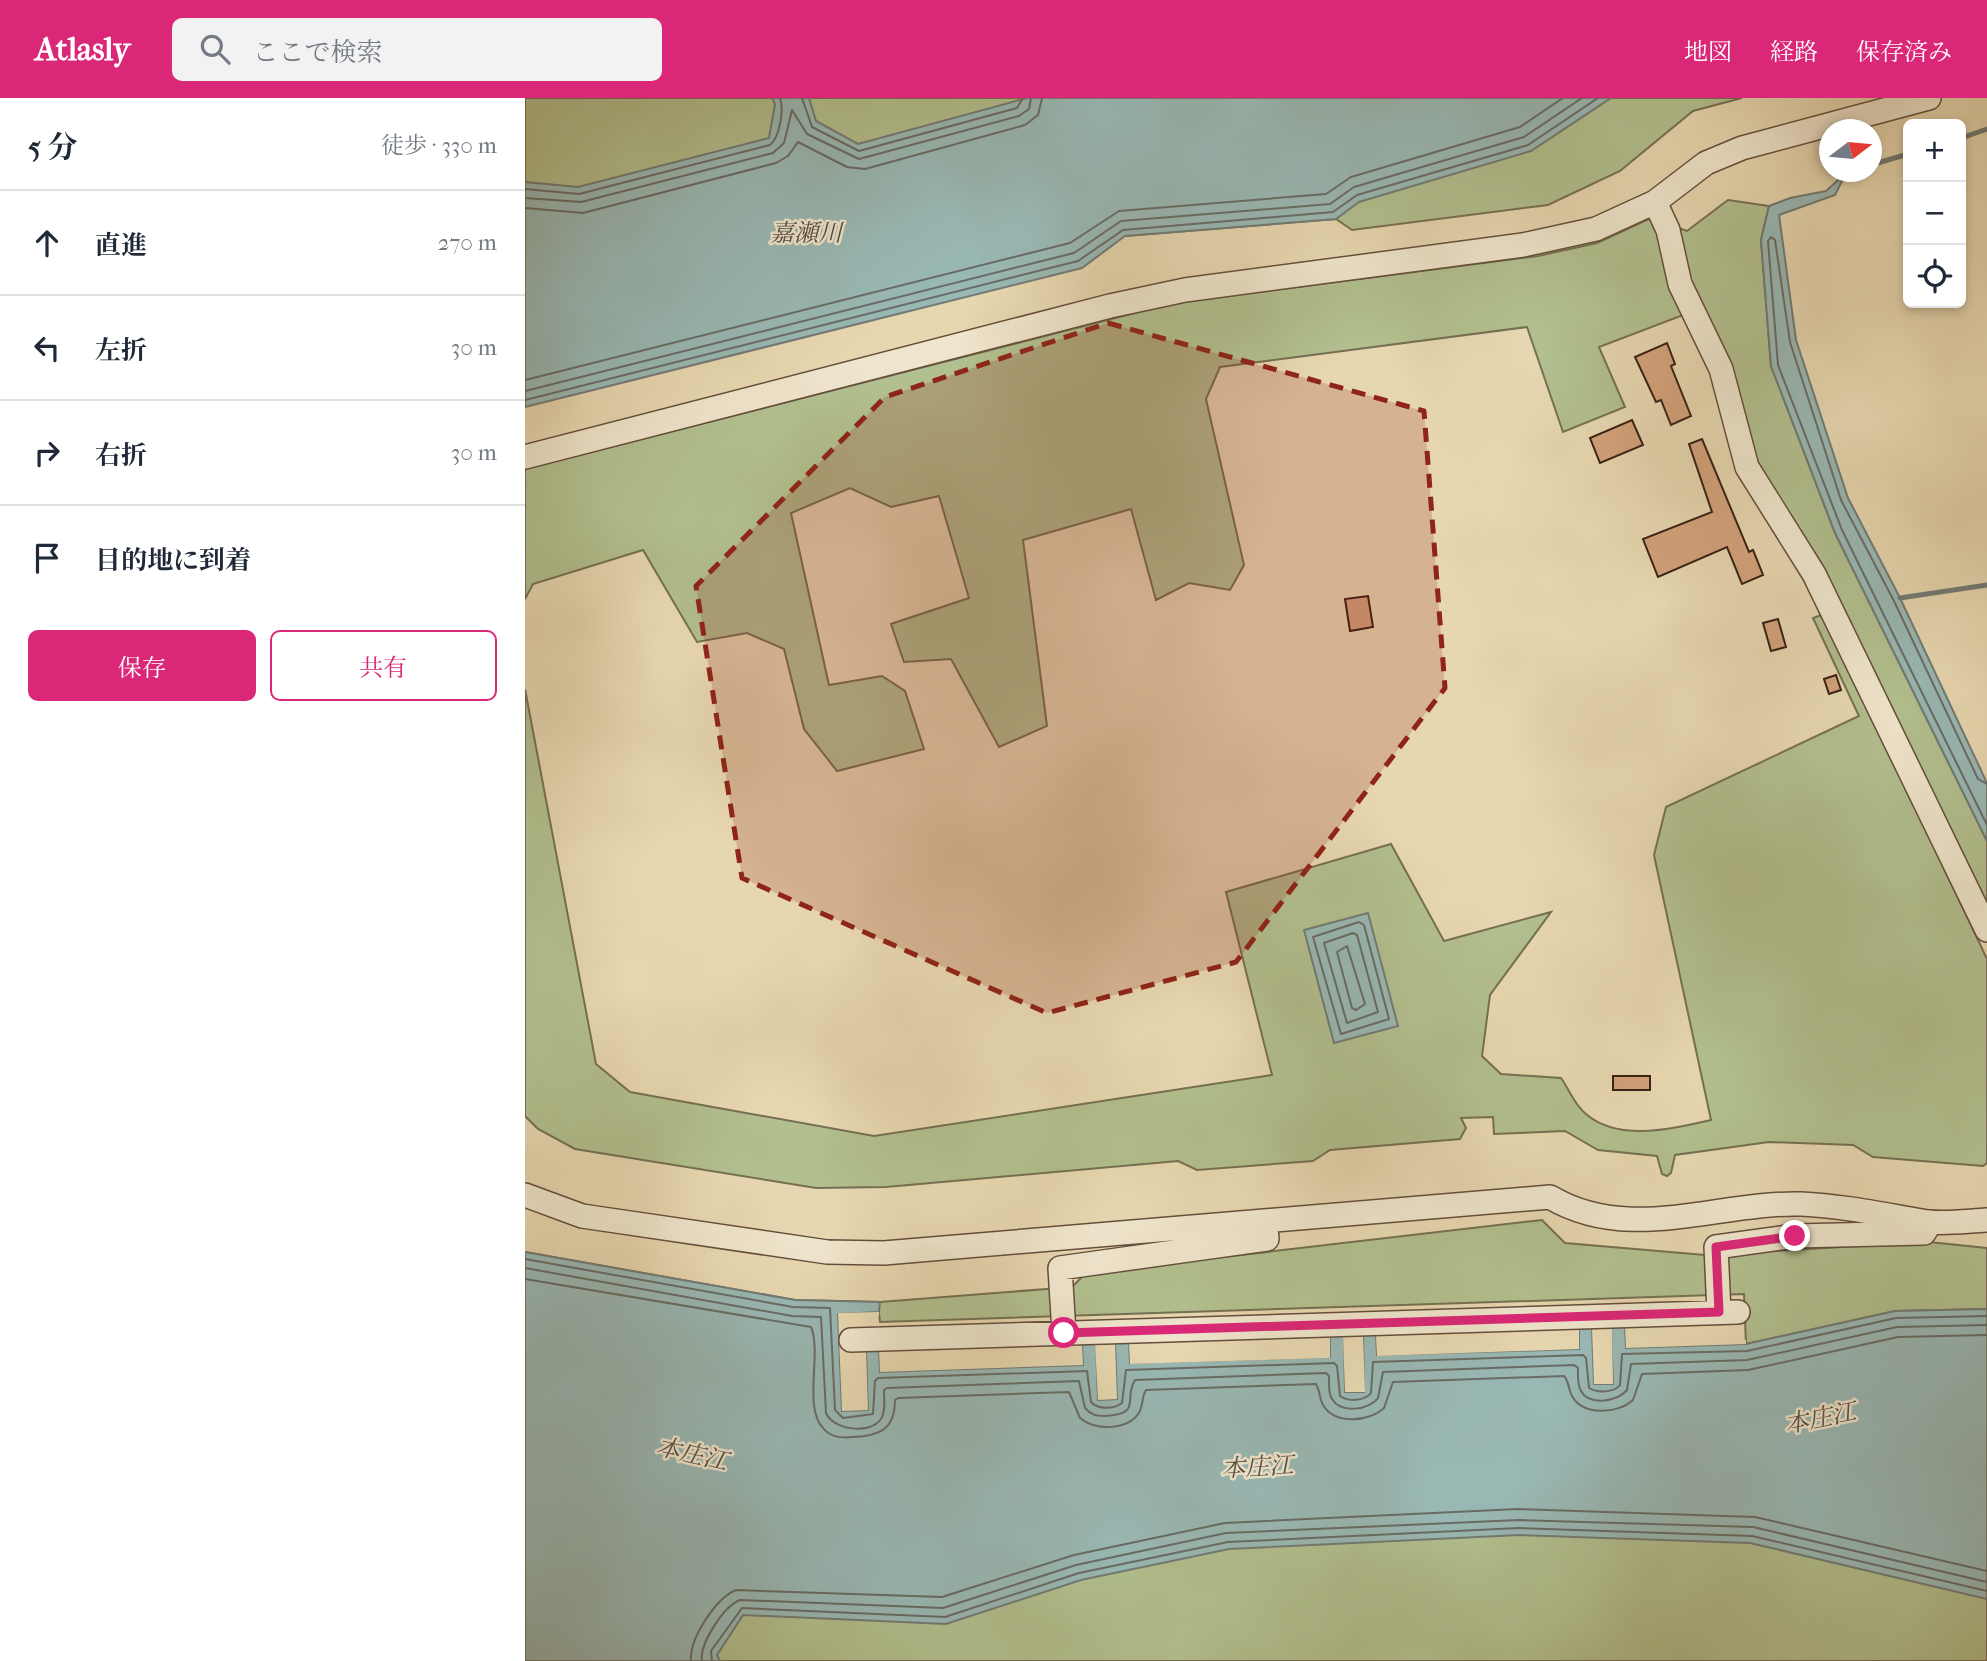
<!DOCTYPE html>
<html lang="ja">
<head>
<meta charset="utf-8">
<style>
  body { margin:0; font-family:"IM FELL French Canon","Noto Serif JP",serif; background:#f2f2f3; color:#1f2937 }
  .controls { position:absolute; right:21px; top:21px; display:grid; overflow:hidden; border-radius:10px; box-shadow:0 4px 10px #0003 }
  .controls button { width:63px; height:63px; display:grid; place-items:center; padding:0; border:0; border-bottom:2px solid #e0e1e3; background:#fff; color:#1f2937; font:35px sans-serif }
  .compass { position:absolute; left:1294px; top:21px; width:63px; height:63px; border-radius:50%; background:#fff; box-shadow:0 4px 10px #0003; rotate:74deg }
  .stop { position:absolute; width:21px; height:21px; margin:-16px; border:5px solid #db2777; border-radius:50%; background:#fff }
  .stop.end { background:#db2777; border-color:#fff; box-shadow:0 2px 7px #0008 }
  .list { margin:0; padding:0; list-style:none }
  h2 { display:flex; justify-content:space-between; align-items:center; height:91px; margin:0; padding:0 28px; font-size:30px }
  h2 small { font-size:23px; font-weight:400; color:#747a83 }
  .list li { display:grid; grid-template-columns:46px 1fr auto; gap:21px; align-items:center; box-sizing:border-box; height:105px; padding:0 28px; border-top:2px solid #e0e1e3 }
  .list b { display:block; font-size:26px; white-space:nowrap }
  .list em { font-size:23px; font-style:normal; color:#747a83 }
  .actions { display:flex; gap:14px; padding:21px 28px }
  .actions a { flex:1; padding:16px 0; border:2px solid #db2777; border-radius:10px; text-align:center; font-size:24px; color:#db2777 }
  .actions .main { background:#db2777; color:#fff }
  .icon { flex:none; width:38px; height:38px; fill:none; stroke:currentColor; stroke-width:2; stroke-linecap:round; stroke-linejoin:round }
  .map { position:relative; flex:none; width:1462px; height:1563px; overflow:hidden }
  header { display:flex; align-items:center; gap:42px; box-sizing:border-box; height:98px; padding:0 35px; background:#db2777; color:#fff }
  header strong { font-size:33px }
  nav { display:flex; gap:38px; margin-inline-start:auto; font-size:24px }
  .search { width:490px; height:63px; background:#f2f2f3; display:flex; align-items:center; gap:18px; box-sizing:border-box; padding:0 24px; border-radius:10px; color:#747a83; font-size:26px }
  main { display:flex }
  aside { flex:1; background:#fff }
  .map>svg:first-child { display:block }
</style>
</head>
<body>
<header>
<strong>Atlasly</strong>
<div class="search"><svg class="icon" aria-label="search" viewBox="0 0 24 24"><circle cx="10" cy="10" r="6"/><path d="M15 15l6 6"/></svg>ここで検索</div>
<nav><a>地図</a><a>経路</a><a>保存済み</a></nav>
</header>
<main>
<aside>
<h2>5 分<small>徒歩 · 330 m</small></h2>
<ul class="list">
<li><svg class="icon" aria-label="ahead" viewBox="0 0 24 24"><path d="M12 20V5M6 11l6-6 6 6"/></svg><div><b>直進</b></div><em>270 m</em></li>
<li><svg class="icon" aria-label="left" viewBox="0 0 24 24"><path d="M17 20v-9H6M10 6l-5 5 5 5"/></svg><div><b>左折</b></div><em>30 m</em></li>
<li><svg class="icon" aria-label="right" viewBox="0 0 24 24"><path d="M7 20v-9h11M14 6l5 5-5 5"/></svg><div><b>右折</b></div><em>30 m</em></li>
<li><svg class="icon" aria-label="arrive" viewBox="0 0 24 24"><path d="M6 21V4h12l-3 4 3 4H6"/></svg><div><b>目的地に到着</b></div></li>
</ul>
<div class="actions"><a class="main">保存</a><a>共有</a></div>
</aside>
<div class="map">
<svg width="1462" height="1563" viewBox="0 0 1462 1563">
  <rect width="100%" height="100%" fill="#e7d7b0"/>
  <filter id="stains"><feTurbulence type="fractalNoise" baseFrequency=".00286" numOctaves="4"/><feColorMatrix values="0 0 0 0 .2 0 0 0 0 .09 0 0 0 0 .02 0 0 0 .5 -.17"/></filter>
  <radialGradient id="worn" r=".72"><stop offset=".6" stop-color="#630" stop-opacity="0"/><stop offset="1" stop-color="#630" stop-opacity=".3"/></radialGradient>
  <path fill="#b2bf8e" stroke="#757052" stroke-width="2" d="M 0,0 L 642,0 L 0,161 Z
    M 1028,0 L 1217,0 L 1168,13 L 1095,73 L 1023,107 L 827,132 L 811,121 L 600,138 Z
    M 1203,102 L 1244,108 L 1236,142 L 1246,268 L 1310,435 L 1462,743 L 1462,816 L 1295,464 L 1230,365 L 1158,217 L 1074,249 L 1100,309 L 1038,334 L 1002,229 L 695,269 L 681,301 L 719,467 L 705,492 L 664,485 L 631,502 L 606,411 L 498,442 L 522,628 L 474,649 L 426,561 L 379,564 L 366,526 L 444,500 L 414,398 L 366,409 L 325,390 L 266,415 L 304,587 L 357,578 L 380,593 L 399,651 L 312,673 L 279,631 L 259,551 L 222,535 L 172,544 L 118,452 L 8,486 L 0,501 L 0,371 L 649,205 L 1013,158 L 1072,145 L 1126,120 L 1162,133 Z
    M 1299,516 L 1462,861 L 1462,1065 L 1458,1068 L 1348,1059 L 1328,1047 L 1244,1044 L 1150,1057 L 1146,1075 L 1142,1078 L 1137,1076 L 1132,1058 L 1073,1052 L 1040,1033 L 969,1036 L 968,1019 L 936,1020 L 941,1030 L 935,1041 L 805,1052 L 788,1063 L 672,1072 L 653,1063 L 361,1089 L 291,1090 L 50,1051 L 13,1031 L 0,1018 L 0,591 L 71,966 L 105,994 L 349,1038 L 747,977 L 701,794 L 866,746 L 919,843 L 1026,814 L 965,897 L 957,958 L 976,976 L 1036,980 C 1044,991 1050,1008 1061,1016 C 1093,1044 1148,1031 1186,1022 L 1129,757 L 1141,709 L 1334,618 L 1288,520 Z
    M 1017,1122 L 1040,1145 L 1180,1157 L 1404,1144 L 1462,1150 L 1462,1211 L 1370,1213 L 1221,1246 L 1219,1196 L 355,1224 L 354,1215 L 314,1215 L 0,1154 L 270,1202 L 355,1204 L 547,1189 L 561,1175 Z
    M 1188,1401 L 1462,1472 L 1462,1563 L 0,1563 L 0,1452 Z"/>
  <path fill="#99b8b4" stroke="#727b75" stroke-width="2" d="M 247,0 L 284,0 L 291,23 L 333,46 L 502,0 L 1086,0 L 1006,53 L 834,104 L 811,121 L 600,138 L 557,170 L 0,309 L 0,84 L 53,89 L 244,40 L 250,6 Z
    M 1321,75 L 1310,97 L 1254,117 L 1271,242 L 1323,400 L 1375,500 L 1462,685 L 1462,743 L 1310,435 L 1246,268 L 1236,142 L 1244,108 L 1265,100 L 1301,93 Z
    M 843,815 L 873,928 L 809,945 L 779,832 Z
    M 0,1154 L 270,1202 L 355,1204 L 354,1214 L 313,1216 L 317,1313 L 343,1312 L 341,1251 L 354,1251 L 355,1274 L 558,1267 L 557,1246 L 571,1246 L 573,1302 L 592,1301 L 590,1245 L 604,1245 L 605,1265 L 805,1259 L 805,1238 L 819,1238 L 820,1294 L 839,1294 L 838,1237 L 851,1237 L 852,1257 L 1054,1251 L 1054,1230 L 1067,1230 L 1069,1286 L 1088,1286 L 1086,1229 L 1100,1229 L 1101,1250 L 1221,1246 L 1370,1213 L 1462,1211 L 1462,1501 L 1225,1445 L 994,1437 L 704,1451 L 556,1482 L 421,1526 L 218,1517 L 192,1557 L 195,1563 L 0,1563 Z"/>
  <path fill="#e7d7b0" d="M 354,1214 L 354,1218 L 317,1219 L 320,1310 L 340,1309 L 338,1251 L 357,1251 L 358,1270 L 554,1264 L 554,1244 L 574,1245 L 576,1298 L 588,1298 L 587,1245 L 606,1243 L 608,1262 L 802,1256 L 802,1236 L 822,1238 L 824,1291 L 836,1290 L 834,1237 L 854,1235 L 855,1254 L 1050,1248 L 1050,1230 L 1071,1230 L 1073,1282 L 1085,1282 L 1083,1229 L 1104,1229 L 1104,1246 L 1221,1242 L 1221,1246 L 1101,1250 L 1100,1229 L 1087,1229 L 1088,1286 L 1069,1286 L 1067,1230 L 1054,1231 L 1054,1251 L 852,1258 L 851,1237 L 838,1237 L 840,1294 L 820,1294 L 818,1238 L 805,1239 L 805,1260 L 605,1266 L 604,1245 L 590,1245 L 592,1301 L 573,1302 L 570,1246 L 557,1246 L 558,1267 L 355,1274 L 354,1251 L 341,1252 L 343,1312 L 317,1313 L 313,1215 Z"/>
  <g fill="none" stroke-linecap="round" stroke-linejoin="round">
    <path stroke="#686c65" stroke-width="2" d="M 277,0 L 287,29 L 334,53 L 492,10 L 498,0
      M 0,91 L 54,96 L 245,47 C 255,39 259,11 255,0
      M 0,100 L 56,104 L 248,55 L 259,45 L 267,12 L 282,36 L 334,61 L 494,18 L 504,11 L 506,0
      M 0,110 L 58,115 L 251,65 L 263,58 L 273,44 L 322,69 L 340,71 L 500,27 L 513,17 L 517,0
      M 0,282 L 545,145 L 594,113 L 801,96 L 826,79 L 995,29 L 1038,0
      M 0,293 L 549,155 L 596,123 L 805,106 L 829,89 L 999,39 L 1057,0
      M 0,302 L 553,163 L 598,132 L 808,114 L 832,97 L 1003,47 L 1073,0
      M 1462,686 L 1453,681 L 1369,503 L 1316,402 L 1265,244 L 1250,142 L 1246,139 L 1243,143 L 1253,267 L 1317,432 L 1462,727
      M 834,824 L 839,827 L 864,921 L 816,936 L 788,839 Z
      M 828,835 L 832,837 L 853,914 L 822,925 L 799,845 Z
      M 822,848 L 840,906 L 831,912 L 827,910 L 812,854 Z
      M 0,1161 L 268,1209 L 305,1210 L 310,1312 L 318,1320 L 348,1316 L 350,1283 L 353,1280 L 562,1273 L 566,1304 C 573,1312 589,1311 597,1305 L 601,1272 L 809,1265 L 812,1268 L 815,1298 C 823,1304 840,1303 846,1295 L 848,1264 L 1058,1257 L 1061,1260 L 1064,1290 C 1072,1295 1089,1295 1095,1287 L 1097,1256 L 1222,1253 L 1371,1220 L 1462,1218
      M 0,1170 L 267,1218 L 296,1219 L 301,1315 C 308,1332 345,1337 356,1321 C 361,1313 359,1301 359,1292 L 362,1290 L 554,1283 L 560,1310 C 566,1317 571,1318 580,1318 C 618,1316 598,1301 610,1282 L 801,1275 L 804,1278 C 804,1285 803,1295 807,1301 C 816,1316 844,1312 853,1300 L 858,1274 L 1049,1267 L 1053,1270 C 1053,1277 1052,1286 1056,1293 C 1064,1308 1092,1304 1102,1292 L 1106,1266 L 1222,1262 L 1372,1229 L 1462,1227
      M 0,1181 L 286,1229 C 297,1255 278,1309 298,1330 C 306,1340 317,1340 328,1339 C 355,1338 370,1331 370,1302 L 373,1300 L 544,1294 L 555,1320 C 570,1333 604,1333 615,1313 C 618,1306 617,1298 621,1292 L 791,1286 C 795,1292 794,1300 798,1307 C 810,1327 844,1324 859,1310 L 868,1284 L 1039,1278 C 1044,1283 1043,1291 1047,1298 C 1058,1318 1093,1316 1108,1302 L 1117,1276 L 1223,1272 L 1373,1239 L 1462,1237
      M 166,1563 C 164,1541 191,1500 211,1492 L 417,1499 L 549,1457 L 700,1425 L 993,1411 L 1230,1419 L 1462,1473
      M 177,1563 C 174,1546 199,1508 215,1502 L 418,1510 L 551,1467 L 701,1435 L 994,1422 L 1228,1429 L 1462,1484
      M 187,1563 L 186,1553 L 217,1510 L 420,1519 L 554,1475 L 703,1444 L 994,1430 L 1227,1438 L 1462,1493"/>
    <path stroke="#727b75" stroke-width="5" d="M 1436,40 L 1462,31
      M 1346,67 L 1383,56
      M 1375,500 L 1462,487"/>
  </g>
  <path fill="#d3a27b" stroke="#382016" stroke-width="2" d="M 1142,245 L 1150,266 L 1146,268 L 1166,318 L 1146,327 L 1136,302 L 1131,304 L 1110,259 Z
    M 1107,322 L 1118,347 L 1075,365 L 1065,340 Z
    M 1177,341 L 1224,454 L 1228,452 L 1238,477 L 1217,486 L 1202,449 L 1133,479 L 1118,441 L 1187,414 L 1164,346 Z
    M 843,498 L 848,529 L 825,533 L 820,501 Z
    M 1253,521 L 1261,549 L 1246,553 L 1238,525 Z
    M 1311,577 L 1316,592 L 1304,596 L 1299,581 Z
    M 1088,978 L 1125,978 L 1125,992 L 1088,992 Z"/>
  <g fill="none" stroke-linecap="round" stroke-linejoin="round">
    <defs>
      <path id="minor" d="M 1130,104 L 1143,132 L 1155,186 L 1196,271 L 1222,369 L 1289,476 L 1462,832
        M 0,359 L 585,208 L 660,192 L 998,147 L 1071,131 L 1130,104 L 1181,65 L 1217,50 L 1404,0
        M 0,1097 L 57,1118 L 302,1154 L 359,1155 L 1025,1099 C 1104,1146 1192,1104 1276,1106 C 1320,1108 1360,1117 1403,1124 C 1422,1126 1443,1123 1462,1122
        M 1194,1214 L 1191,1149 L 1270,1138 L 1399,1135 L 1406,1124
        M 539,1235 L 535,1170 L 742,1141 L 741,1130
        M 326,1242 L 1213,1214"/>
    </defs>
    <use href="#minor" stroke="#644e3c" stroke-width="26"/>
    <use href="#minor" stroke="#efe5cc" stroke-width="23"/>
  </g>
  <g fill="none" stroke-linecap="round" stroke-linejoin="round">
    <path stroke="#db2777" stroke-width="9" d="M 539,1235 L 1194,1214 L 1191,1149 L 1270,1138"/>
  </g>
  <path fill="#8f2418" fill-opacity="0.2" stroke="#8f2418" stroke-width="5" stroke-dasharray="14 9" stroke-linejoin="round" d="M 583,225 L 899,313 L 920,590 L 711,864 L 522,915 L 217,780 L 171,488 L 360,299 Z"/>
  <g text-anchor="middle" dominant-baseline="central" stroke-width="5" stroke-linejoin="round" paint-order="stroke">
    <g font-size="24" font-style="italic" fill="#554e45" stroke="#efe5cc">
      <text x="281" y="135">嘉瀬川</text>
      <text transform="translate(1295 1320) rotate(-11)">本庄江</text>
      <text transform="translate(167 1356) rotate(13)">本庄江</text>
      <text transform="translate(732 1369) rotate(-3)">本庄江</text>
    </g>
  </g>
  <rect width="100%" height="100%" filter="url(#stains)"/>
  <rect width="100%" height="100%" fill="url(#worn)"/>
</svg>
<div class="controls">
<button>+</button>
<button>−</button>
<button><svg class="icon" aria-label="locate" viewBox="0 0 24 24"><circle cx="12" cy="12" r="6"/><path d="M12 2v4M12 18v4M2 12h4M18 12h4"/></svg></button>
</div>
<svg class="compass" viewBox="-18 -18 36 36"><path d="M0-13l5 13h-10z" fill="#e53935"/><path d="M0 13l5-13h-10z" fill="#747a83"/></svg>
<div class="stop" style="left:539px;top:1235px"></div>
<div class="stop end" style="left:1270px;top:1138px"></div>
</div>
</main>
</body>
</html>
